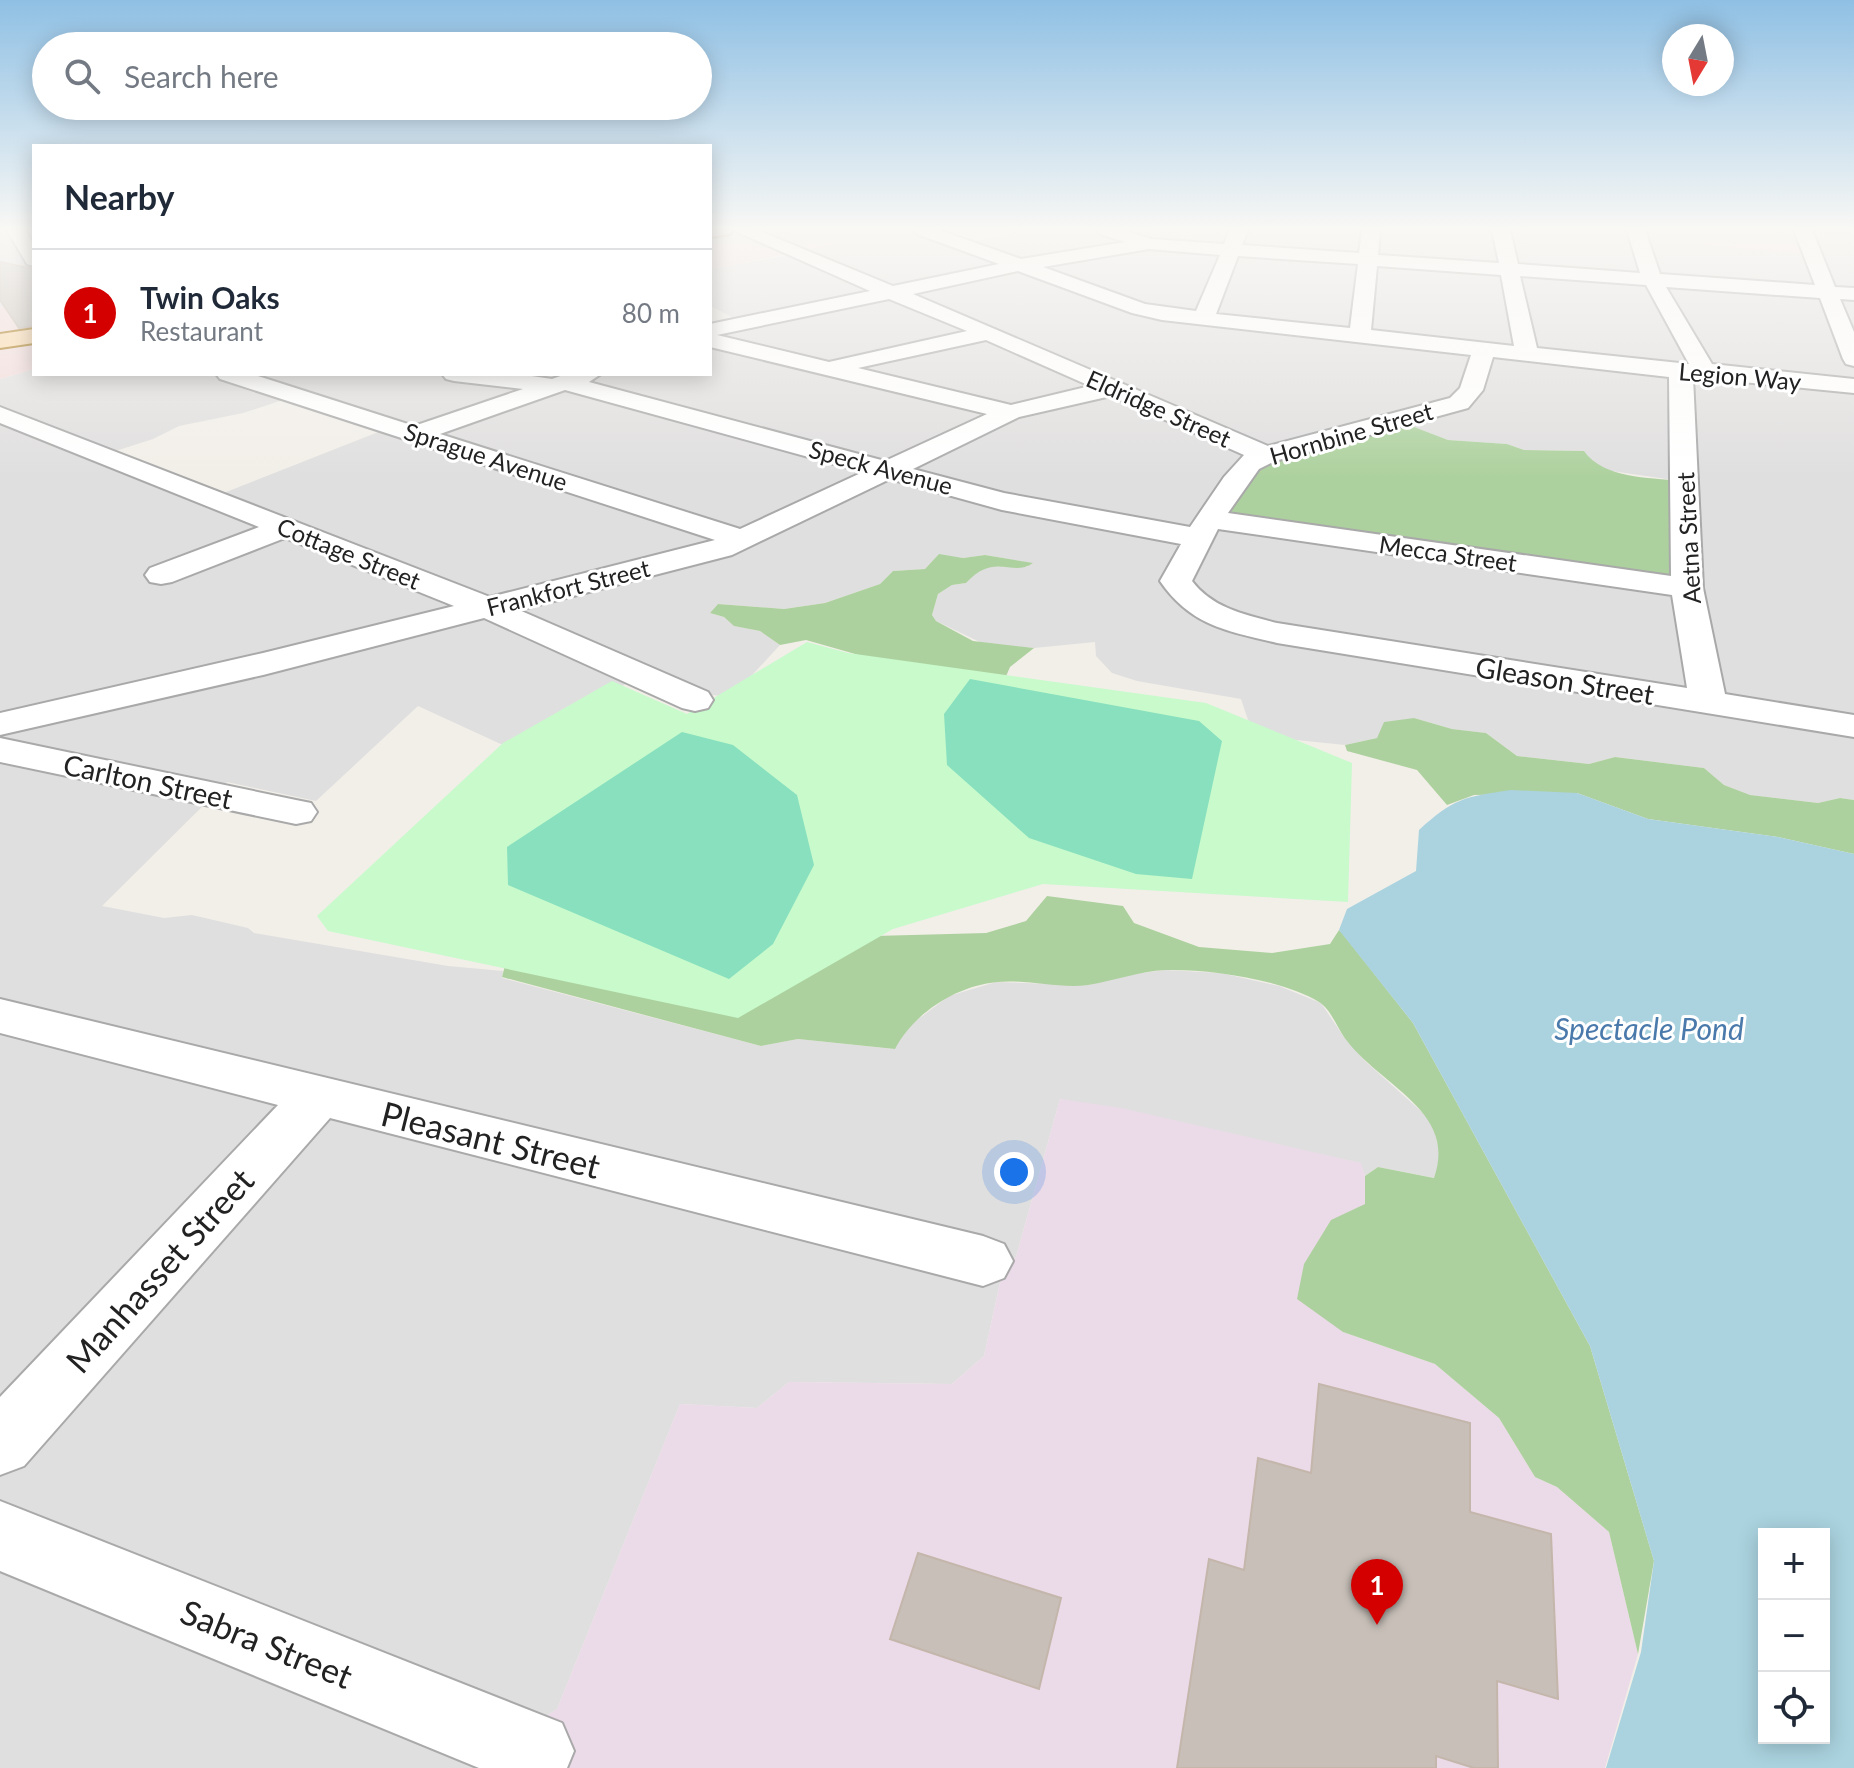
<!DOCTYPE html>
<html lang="en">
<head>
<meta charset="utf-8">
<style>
  body { margin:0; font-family:Lato,sans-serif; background:#f2f2f3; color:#1f2937 }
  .controls { position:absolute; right:24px; bottom:24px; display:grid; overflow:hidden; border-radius:0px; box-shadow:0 4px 20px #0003 }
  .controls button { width:72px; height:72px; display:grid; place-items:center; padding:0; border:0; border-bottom:2px solid #e0e1e3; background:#fff; color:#1f2937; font:40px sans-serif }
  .compass { position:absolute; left:1662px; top:24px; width:72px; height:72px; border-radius:50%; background:#fff; box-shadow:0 4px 20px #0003; rotate:190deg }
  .you { position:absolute; left:1014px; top:1172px; width:28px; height:28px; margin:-20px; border:6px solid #fff; border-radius:50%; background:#1a73e8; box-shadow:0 0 0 12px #1a73e833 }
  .badge { display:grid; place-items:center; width:52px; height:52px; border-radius:50%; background:#d40000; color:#fff; font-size:26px; font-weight:700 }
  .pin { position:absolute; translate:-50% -66px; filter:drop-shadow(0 2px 4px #0008) }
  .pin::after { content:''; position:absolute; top:42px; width:28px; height:24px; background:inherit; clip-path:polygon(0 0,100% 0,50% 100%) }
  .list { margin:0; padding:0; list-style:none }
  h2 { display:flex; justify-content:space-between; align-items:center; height:104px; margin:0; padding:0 32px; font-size:34px }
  h2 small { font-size:26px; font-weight:400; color:#747a83 }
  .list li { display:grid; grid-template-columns:52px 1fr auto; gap:24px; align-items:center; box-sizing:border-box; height:128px; padding:0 32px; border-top:2px solid #e0e1e3 }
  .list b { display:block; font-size:30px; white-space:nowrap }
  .list p { margin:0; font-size:26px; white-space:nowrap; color:#747a83 }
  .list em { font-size:26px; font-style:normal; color:#747a83 }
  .icon { flex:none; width:44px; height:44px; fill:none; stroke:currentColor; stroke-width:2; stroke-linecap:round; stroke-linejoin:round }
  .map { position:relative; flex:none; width:1854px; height:1768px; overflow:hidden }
  .search { position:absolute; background:#fff; box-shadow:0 4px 20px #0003; left:32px; top:32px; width:680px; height:88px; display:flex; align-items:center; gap:20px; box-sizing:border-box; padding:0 28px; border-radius:44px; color:#747a83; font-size:30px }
  .panel { position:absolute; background:#fff; box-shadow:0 4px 20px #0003; left:32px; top:144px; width:680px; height:232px; border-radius:0px }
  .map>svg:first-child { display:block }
</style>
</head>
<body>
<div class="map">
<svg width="1854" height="1768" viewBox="0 0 1854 1768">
  <rect width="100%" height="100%" fill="#f2efe9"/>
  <path fill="#e0dfdf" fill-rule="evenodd" d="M 0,230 L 34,230 L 34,307 L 0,310 Z
    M 866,230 L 923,230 L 964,244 L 1011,233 L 1011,230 L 1106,230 L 1126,236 L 1161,230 L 1636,230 L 1636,238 L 1805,232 L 1854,237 L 1854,800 L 1840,798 L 1818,803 L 1749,795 L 1724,785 L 1704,768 L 1615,757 L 1589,764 L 1517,756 L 1486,733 L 1452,729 L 1414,718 L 1377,738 L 1345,745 L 1277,738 L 1260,733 L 1248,720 L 1241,699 L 1137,681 L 1112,673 L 1096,656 L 1095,642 L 1034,648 L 984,644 L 936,621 L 932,615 L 938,594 L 952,585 L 966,583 L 978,569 L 996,566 L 1027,567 L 1031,563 L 985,555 L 963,558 L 939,555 L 925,569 L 893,571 L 880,584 L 825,603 L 784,609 L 718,604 L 710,613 L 724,617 L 735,626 L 760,631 L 780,645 L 744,684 L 720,696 L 683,691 L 638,675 L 525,755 L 418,706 L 316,801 L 227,782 L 102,906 L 164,918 L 192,915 L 248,928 L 254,933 L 448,966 L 503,971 L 502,978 L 761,1046 L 798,1039 L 894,1049 L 905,1029 L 949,996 L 996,982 L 1087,985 L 1127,975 L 1165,970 L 1221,973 L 1279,986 L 1321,1003 L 1346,1040 L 1365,1061 L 1432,1121 L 1441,1158 L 1435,1178 L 1378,1167 L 1365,1176 L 1360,1163 L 1060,1099 L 1016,1257 L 1003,1269 L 984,1356 L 952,1384 L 789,1382 L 757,1408 L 680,1404 L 557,1709 L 531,1726 L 514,1768 L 0,1768 L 0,379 L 34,369 L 34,374 L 710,374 L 710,329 L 732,317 L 710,306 L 710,269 L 796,254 ZM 295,396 L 391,427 L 211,498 L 106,454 L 153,439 L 179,426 L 243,413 ZM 1383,415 L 1448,440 L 1506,444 L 1524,450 L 1584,451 L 1593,463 L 1605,470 L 1680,481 L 1255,449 Z"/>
  <path fill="#f2dad9" d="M 710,230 L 866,230 L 861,231 L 874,237 L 710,269 Z
    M 1636,230 L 1854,230 L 1854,237 L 1805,232 L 1810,255 L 1637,239 Z
    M 34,302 L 34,369 L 0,379 L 0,307 Z"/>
  <path fill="#ebdbe8" d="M 1060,1099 L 1121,1108 L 1361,1163 L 1365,1176 L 1365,1204 L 1343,1332 L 1435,1364 L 1499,1418 L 1535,1477 L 1557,1487 L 1609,1532 L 1638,1654 L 1605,1768 L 514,1768 L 531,1726 L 557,1709 L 680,1404 L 757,1408 L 789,1382 L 952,1384 L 984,1356 L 1003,1269 L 1016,1257 Z"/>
  <path fill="#add19e" d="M 1383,415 L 1448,440 L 1507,444 L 1524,450 L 1584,451 C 1604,479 1648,477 1680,481 L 1689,584 L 1220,517 L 1255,449 Z
    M 939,554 L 963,558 L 985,555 L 1033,563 C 1012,578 995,551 966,583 L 952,585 L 938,594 L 932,615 L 936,621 L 973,641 L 1034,648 L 1010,667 L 1004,681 L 936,677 L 806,640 L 780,645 L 760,631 L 734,626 L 724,617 L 710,613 L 718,604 L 784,609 L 825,603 L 880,584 L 893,571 L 925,569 Z
    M 1414,718 L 1452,729 L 1486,733 L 1517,756 L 1589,764 L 1615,757 L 1704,768 L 1724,785 L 1750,795 L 1818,803 L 1840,798 L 1854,800 L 1854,854 L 1778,837 L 1648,819 L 1577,793 L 1474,795 L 1447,805 L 1417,770 L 1347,751 L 1345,745 L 1377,738 L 1384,722 Z
    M 1047,896 L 1123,906 L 1134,923 L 1199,947 L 1272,953 L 1330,944 L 1339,930 L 1342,933 L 1413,1023 L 1590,1346 L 1654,1561 L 1638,1654 L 1609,1532 L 1557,1487 L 1535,1477 L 1499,1418 L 1435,1364 L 1343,1332 L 1297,1299 L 1304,1264 L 1331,1220 L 1365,1204 L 1365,1176 L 1378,1167 L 1434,1178 C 1451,1129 1416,1104 1382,1075 C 1369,1064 1357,1054 1347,1041 C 1338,1030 1331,1009 1319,1002 C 1281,979 1209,969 1166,970 C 1139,971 1114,981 1088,985 C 1059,989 1027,979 997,982 C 956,986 914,1013 895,1049 L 798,1039 L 761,1046 L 502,977 L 510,946 L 986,933 L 1026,921 Z"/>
  <path fill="#c8facc" d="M 807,642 L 848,653 L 1206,703 L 1352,763 L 1348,902 L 1043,884 L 893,929 L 738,1018 L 328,931 L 317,916 L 503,743 L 612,681 L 687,714 Z"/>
  <path fill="#88e0be" d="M 970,679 L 1199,721 L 1222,741 L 1192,879 L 1136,874 L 1029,838 L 947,765 L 944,714 Z
    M 682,732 L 733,745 L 797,795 L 814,865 L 773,944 L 729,979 L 508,885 L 507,847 Z"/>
  <path fill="#aad3df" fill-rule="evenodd" d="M 1511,790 L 1577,793 L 1648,819 L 1778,837 L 1854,854 L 1854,1768 L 1606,1768 L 1641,1652 L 1654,1561 L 1590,1346 L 1413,1023 L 1339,930 L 1347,909 L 1416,871 L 1419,830 C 1454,798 1464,797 1511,790 ZM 1764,1534 L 1824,1534 L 1824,1738 L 1764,1738 Z"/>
  <path fill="#c7bfb8" stroke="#c4b6ab" stroke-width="2" d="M 0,262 L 34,269 L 34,326 L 19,328 L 0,300 Z
    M 1319,1384 L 1470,1423 L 1470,1512 L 1551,1534 L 1558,1699 L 1497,1681 L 1498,1768 L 1474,1768 L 1436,1756 L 1436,1768 L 1177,1768 L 1209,1559 L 1244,1570 L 1258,1458 L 1311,1473 Z
    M 918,1553 L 1061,1598 L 1039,1689 L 890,1639 Z"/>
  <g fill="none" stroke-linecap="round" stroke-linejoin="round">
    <defs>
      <path id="minor" d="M 7,230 L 25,230 L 34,245 L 34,266 L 27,264 Z
        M 733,230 L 757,230 L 893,286 L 999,264 L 917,234 L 914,230 L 939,230 L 1021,259 L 1125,242 L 1100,234 L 1097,230 L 1123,230 L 1151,239 L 1224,244 L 1230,230 L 1248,230 L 1242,245 L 1359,253 L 1362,230 L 1380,230 L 1378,255 L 1499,263 L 1492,230 L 1510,230 L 1518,264 L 1640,273 L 1627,230 L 1645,230 L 1660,274 L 1815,285 L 1794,230 L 1812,230 L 1835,287 L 1854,288 L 1854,300 L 1840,299 L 1854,332 L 1854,366 L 1846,364 L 1843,359 L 1820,298 L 1666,287 L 1712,364 L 1854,379 L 1854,393 L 1693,377 L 1703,588 L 1725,694 L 1854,715 L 1854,737 L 1277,643 C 1227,631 1191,626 1160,581 L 1181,544 L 1002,510 L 890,479 L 732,555 L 519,610 L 708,692 L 713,700 L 708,708 L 695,711 L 682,708 L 484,618 L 263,675 L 0,735 L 0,713 L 263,653 L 454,606 L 285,538 L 172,582 L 161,584 L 150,582 L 145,575 L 150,568 L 259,527 L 0,423 L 0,407 L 490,597 L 715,540 L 220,379 L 216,374 L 252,374 L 414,426 L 523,389 L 454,381 L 446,379 L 442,374 L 518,374 L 552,379 L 566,374 L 601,374 L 589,382 L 885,461 L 987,414 L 710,347 L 710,324 L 870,291 ZM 1149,249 L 1220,255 L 1196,311 L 1145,304 L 1043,267 ZM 1238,256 L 1358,264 L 1350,328 L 1216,314 ZM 1377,266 L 1501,275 L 1514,346 L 1371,330 ZM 1018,271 L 1132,313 L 1162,320 L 1471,355 L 1460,388 L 1450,398 L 1268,446 L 913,294 ZM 1520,276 L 1646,285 L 1689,364 L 1537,348 ZM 889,299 L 967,331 L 829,362 L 717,335 ZM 986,340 L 1090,386 L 1011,405 L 858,368 ZM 1493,357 L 1669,377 L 1671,576 L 1228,513 L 1259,469 L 1275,461 L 1468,408 L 1483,390 ZM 565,390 L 863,472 L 740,529 L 440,434 ZM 1111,396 L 1244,455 L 1224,477 L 1190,527 L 1004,493 L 913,469 L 1019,417 ZM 1218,529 L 1672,595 L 1687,688 L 1277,623 C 1246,615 1212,608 1192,581 Z
        M 0,738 L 296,800 L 311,803 L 317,812 L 311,821 L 296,824 L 0,762 Z
        M 0,999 L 983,1236 L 1004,1244 L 1013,1261 L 1004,1278 L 983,1286 L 330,1118 L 24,1466 L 0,1475 L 0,1397 L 278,1105 L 0,1033 Z
        M 0,1501 L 562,1723 L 574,1751 L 567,1768 L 479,1768 L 0,1571 Z"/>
      <path id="major" d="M 710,230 L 733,230 L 730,234 L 710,237 Z
        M 34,329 L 34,343 L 0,348 L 0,334 Z"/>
    </defs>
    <use href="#minor" stroke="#a9a9a9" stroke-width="4"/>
    <use href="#major" stroke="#a06b00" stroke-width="4"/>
    <use href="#minor" fill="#fff" fill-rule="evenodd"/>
    <use href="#major" fill="#fcd6a4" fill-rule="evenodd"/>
  </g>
  <linearGradient id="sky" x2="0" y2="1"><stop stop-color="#8fc0e4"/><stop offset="0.48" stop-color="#f9f8f5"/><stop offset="1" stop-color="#f9f8f5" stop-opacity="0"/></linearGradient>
  <rect width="1854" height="477" fill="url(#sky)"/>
  <g text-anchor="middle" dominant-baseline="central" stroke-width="6" stroke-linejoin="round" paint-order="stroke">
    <g font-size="24" fill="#222" stroke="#fff">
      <text transform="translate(1740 376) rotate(5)">Legion Way</text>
      <text transform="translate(1159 408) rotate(24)">Eldridge Street</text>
      <text transform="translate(1351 433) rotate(-16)">Hornbine Street</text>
      <text transform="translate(486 456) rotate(18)">Sprague Avenue</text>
      <text transform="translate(881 467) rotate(15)">Speck Avenue</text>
      <text transform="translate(1688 538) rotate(-93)">Aetna Street</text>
      <text transform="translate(349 553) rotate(22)">Cottage Street</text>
      <text transform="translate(1448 553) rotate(8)">Mecca Street</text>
      <text transform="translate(568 587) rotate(-14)">Frankfort Street</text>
    </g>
    <g font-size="28" fill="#222" stroke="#fff">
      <text transform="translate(1565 680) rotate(9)">Gleason Street</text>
      <text transform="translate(148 781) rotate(12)">Carlton Street</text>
    </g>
    <g font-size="30" font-style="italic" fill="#4a7aab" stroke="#fff">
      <text x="1649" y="1028">Spectacle Pond</text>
    </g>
    <g font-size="34" fill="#222" stroke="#fff">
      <text transform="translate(491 1139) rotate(14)">Pleasant Street</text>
      <text transform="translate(159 1270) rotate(-48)">Manhasset Street</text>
      <text transform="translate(267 1643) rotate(22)">Sabra Street</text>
    </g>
  </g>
</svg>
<div class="controls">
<button>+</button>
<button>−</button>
<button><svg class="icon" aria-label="locate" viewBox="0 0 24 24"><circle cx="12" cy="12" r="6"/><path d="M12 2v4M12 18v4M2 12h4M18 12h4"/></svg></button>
</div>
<svg class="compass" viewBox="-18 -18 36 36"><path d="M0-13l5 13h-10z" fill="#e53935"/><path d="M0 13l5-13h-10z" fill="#747a83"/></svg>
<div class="you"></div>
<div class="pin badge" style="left:1377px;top:1625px">1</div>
<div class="search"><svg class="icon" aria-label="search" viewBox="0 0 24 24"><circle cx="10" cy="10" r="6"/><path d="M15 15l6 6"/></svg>Search here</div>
<section class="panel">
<h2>Nearby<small></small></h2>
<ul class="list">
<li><span class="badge">1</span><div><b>Twin Oaks</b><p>Restaurant</p></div><em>80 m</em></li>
</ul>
</section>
</div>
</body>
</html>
